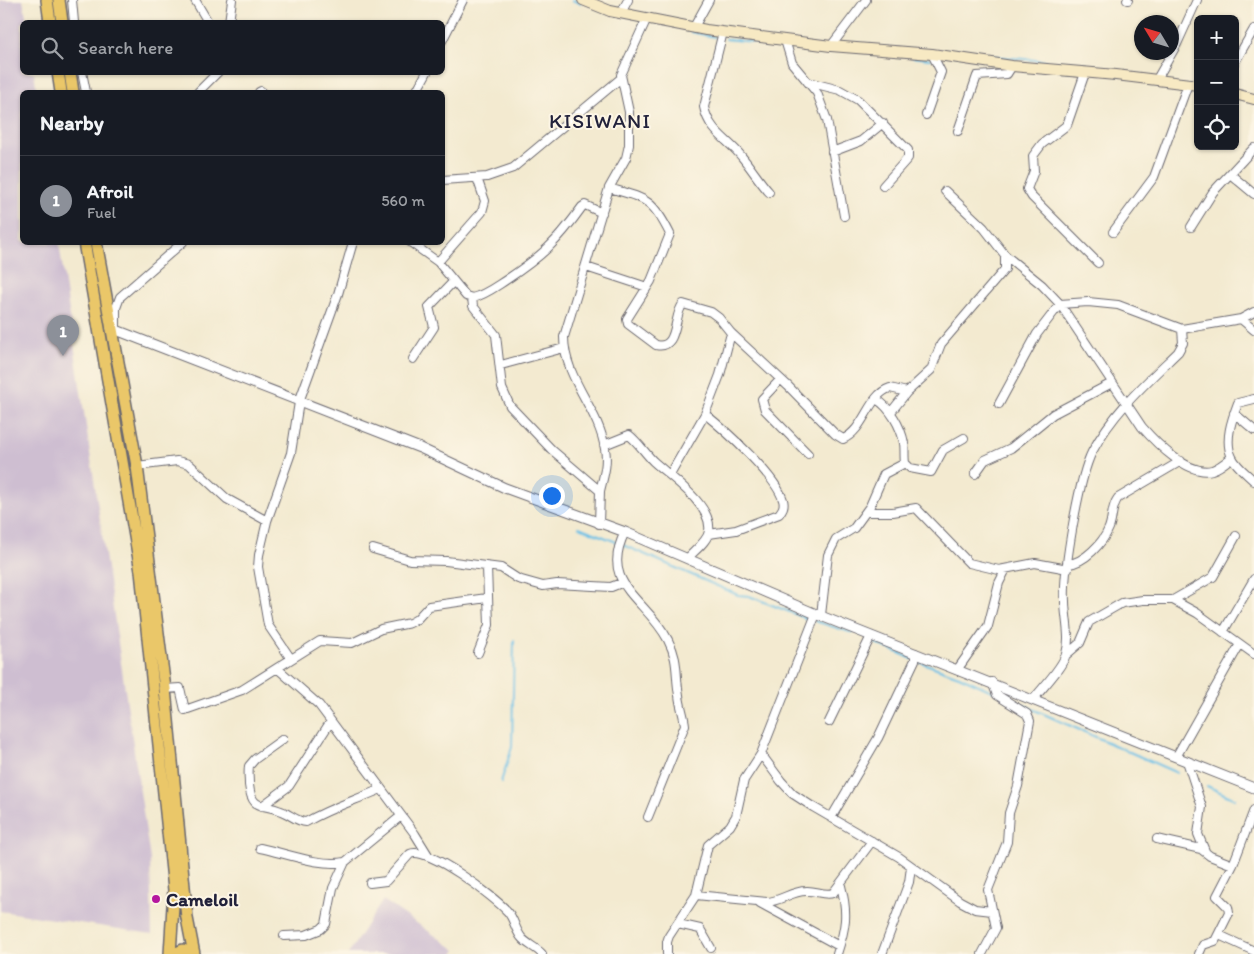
<!DOCTYPE html>
<html lang="en">
<head>
<meta charset="utf-8">
<style>
  body { margin:0; font-family:Itim,sans-serif; background:#242831; color:#f1f3f6 }
  .controls { position:absolute; right:15px; top:15px; display:grid; overflow:hidden; border-radius:8px; box-shadow:0 1px 4px #0004 }
  .controls button { width:45px; height:45px; display:grid; place-items:center; padding:0; border:0; border-bottom:1px solid #363941; background:#171b24; color:#f1f3f6; font:25px sans-serif }
  .compass { position:absolute; left:1134px; top:15px; width:45px; height:45px; border-radius:50%; background:#171b24; box-shadow:0 1px 4px #0004; rotate:308deg }
  .you { position:absolute; left:551px; top:495px; width:18px; height:18px; margin:-12px; border:4px solid #fff; border-radius:50%; background:#1a73e8; box-shadow:0 0 0 8px #1a73e833 }
  .badge { display:grid; place-items:center; width:32px; height:32px; border-radius:50%; background:#8c9099; color:#fff; font-size:16px; font-weight:700 }
  .pin { position:absolute; translate:-50% -41px; filter:drop-shadow(0 1px 2px #0008) }
  .pin::after { content:''; position:absolute; top:26px; width:18px; height:15px; background:inherit; clip-path:polygon(0 0,100% 0,50% 100%) }
  .list { margin:0; padding:0; list-style:none }
  h2 { display:flex; justify-content:space-between; align-items:center; height:65px; margin:0; padding:0 20px; font-size:21px }
  h2 small { font-size:16px; font-weight:400; color:#9ea1a6 }
  .list li { display:grid; grid-template-columns:32px 1fr auto; gap:15px; align-items:center; box-sizing:border-box; height:90px; padding:0 20px; border-top:1px solid #363941 }
  .list b { display:block; font-size:19px; white-space:nowrap }
  .list p { margin:0; font-size:16px; white-space:nowrap; color:#9ea1a6 }
  .list em { font-size:16px; font-style:normal; color:#9ea1a6 }
  .icon { flex:none; width:28px; height:28px; fill:none; stroke:currentColor; stroke-width:2; stroke-linecap:round; stroke-linejoin:round }
  .map { position:relative; flex:none; width:1254px; height:954px; overflow:hidden }
  .search { position:absolute; background:#171b24; box-shadow:0 1px 4px #0004; left:20px; top:20px; width:425px; height:55px; display:flex; align-items:center; gap:12px; box-sizing:border-box; padding:0 18px; border-radius:8px; color:#9ea1a6; font-size:19px }
  .panel { position:absolute; background:#171b24; box-shadow:0 1px 4px #0004; left:20px; top:90px; width:425px; height:155px; border-radius:8px }
  .map>svg:first-child { display:block }
</style>
</head>
<body>
<div class="map">
<svg width="1254" height="954" viewBox="0 0 1254 954">
  <rect width="100%" height="100%" fill="#fcf5e5"/>
  <filter id="ink" filterUnits="userSpaceOnUse"><feTurbulence type="fractalNoise" baseFrequency=".02" numOctaves="2"/><feDisplacementMap in="SourceGraphic" scale="10" xChannelSelector="R" yChannelSelector="G"/><feConvolveMatrix kernelMatrix="1 2 1 2 8 2 1 2 1" color-interpolation-filters="sRGB"/></filter>
  <filter id="wash" filterUnits="userSpaceOnUse"><feTurbulence type="fractalNoise" baseFrequency=".0096" numOctaves="4" result="noise"/><feDisplacementMap in="SourceGraphic" scale="20" xChannelSelector="R" yChannelSelector="G"/><feGaussianBlur stdDeviation="1.12" result="paint"/><feColorMatrix in="noise" values="0 0 0 0 0 0 0 0 0 0 0 0 0 0 0 0 0 1.4 0 .05"/><feComposite in="paint" operator="in"/></filter>
  <g filter="url(#wash)">
    <rect width="100%" height="100%" fill="#f3ead0"/>
    <path fill="#cebed1" d="M 0,0 L 23,0 L 27,22 L 22,22 L 22,72 L 34,73 L 37,92 L 22,92 L 22,242 L 59,243 L 150,859 L 152,934 L 0,911 Z
      M 383,900 L 456,950 L 453,954 L 348,954 Z"/>
    <g fill="none" stroke-linecap="round" stroke-linejoin="round">
      <path stroke="#6ac0e7" stroke-width="2" d="M 572,0 L 580,3
        M 691,32 L 715,37
        M 726,39 L 781,45
        M 791,46 L 816,49
        M 956,53 L 1046,61
        M 912,57 L 930,59
        M 579,527 L 619,543
        M 623,545 L 738,595 L 749,596 L 810,620
        M 815,621 L 853,633
        M 871,641 L 913,659
        M 917,661 L 959,676 L 994,692
        M 1012,700 L 1177,773
        M 501,782 L 512,747 L 514,640
        M 1207,786 L 1235,799"/>
    </g>
  </g>
  <g filter="url(#ink)">
    <g fill="none" stroke-linecap="round" stroke-linejoin="round">
      <defs>
        <path id="minor" d="M 72,0 L 74,22
          M 195,0 L 208,22
          M 1127,0 L 1128,0
          M 621,13 L 628,0
          M 229,22 L 232,0
          M 694,27 L 709,0
          M 723,32 L 704,107 C 709,132 728,139 742,157 C 752,169 759,181 769,192
          M 785,40 L 792,63 L 817,93 L 827,120 L 844,216
          M 442,41 L 463,0
          M 831,46 L 866,0
          M 1235,62 L 1254,29
          M 82,72 L 86,92
          M 1085,73 L 1067,125 L 1042,144 L 1033,156 L 1034,171 L 1027,189 L 1032,197 L 1098,263
          M 1157,79 L 1177,44 L 1197,0
          M 808,82 L 840,90 L 858,100 L 908,150 L 908,158 L 883,186
          M 198,92 L 218,72
          M 259,92 L 261,91
          M 416,92 L 427,72
          M 926,115 L 941,72 L 932,54
          M 958,131 L 977,76 L 1007,74 L 1012,66
          M 832,152 L 861,141 L 883,123
          M 1230,174 L 1254,194
          M 442,180 L 487,177 L 513,168 L 620,79
          M 609,188 C 646,199 652,198 670,234 L 651,281 L 627,319 L 628,324 L 656,345 C 679,350 673,315 683,304 L 711,312 L 719,318 L 731,333 L 788,386 L 835,434 L 843,439 C 865,430 868,395 890,388 L 907,392 L 931,370 L 941,344 L 1005,269 L 1005,255
          M 945,191 L 984,228 L 1005,255 L 1042,285 L 1060,304 L 1142,427 C 1156,443 1188,476 1212,470 C 1219,468 1226,462 1232,457
          M 1191,227 L 1213,192 L 1254,148
          M 1113,232 L 1154,177 L 1188,84
          M 410,242 L 438,262 L 466,296 L 472,298 C 485,295 495,287 506,280 C 542,256 557,242 582,207 L 585,205 L 602,213
          M 438,262 L 482,212 L 485,201 L 477,178
          M 586,267 L 647,287
          M 472,298 L 473,306 L 496,335 L 502,388 L 510,406 L 552,450 L 600,491 L 599,524
          M 1241,319 L 1254,330
          M 116,330 L 116,308 L 120,297 L 183,242
          M 413,359 L 434,327 L 429,307 L 453,282
          M 501,365 L 564,348
          M 780,380 L 762,399 L 765,410 L 808,454
          M 876,399 C 890,407 901,427 904,443 C 905,449 904,457 905,463 L 910,468 L 931,472 L 943,450 L 964,438
          M 1254,399 L 1238,403 C 1232,419 1224,441 1232,457 C 1236,466 1247,474 1254,481
          M 999,404 L 1037,334 L 1060,304 L 1088,302 L 1118,305 L 1182,329 L 1241,319 L 1254,312
          M 891,412 L 907,392
          M 1234,413 L 1254,430
          M 705,414 C 725,430 776,476 783,500 C 785,506 782,510 779,514 L 736,530 L 709,534
          M 604,445 L 629,435 C 638,442 645,453 653,461 C 669,476 713,505 709,531 C 708,541 694,551 688,558
          M 137,466 L 177,461 L 189,464 L 227,499 L 267,521
          M 975,474 L 985,460 L 1011,448 L 1053,414 L 1112,383
          M 670,475 L 705,414 L 720,375 L 730,337
          M 600,491 C 603,478 608,464 605,449 C 599,409 564,379 564,337 L 609,188 L 626,158 L 629,145 L 629,112 L 621,75 L 647,18
          M 866,512 L 893,512 L 916,508 L 969,563 L 999,570 L 1035,563 L 1068,569
          M 625,532 C 598,585 647,599 668,640 C 679,661 675,673 679,695 C 680,706 684,715 685,725 L 648,817
          M 373,549 L 410,560 L 446,561 L 501,568 L 518,579 L 543,586 L 557,584 L 611,587 L 621,583
          M 1068,564 C 1084,563 1103,543 1109,528 C 1113,518 1111,507 1118,498 L 1181,461
          M 1173,600 L 1213,577 L 1236,536
          M 821,615 L 828,555 L 836,539 L 854,528 L 870,506 L 884,474 L 905,463
          M 1223,632 L 1254,579
          M 478,653 L 489,625 L 487,567
          M 1066,655 L 1080,643 L 1089,622 L 1122,603 L 1143,600 L 1173,600 L 1197,613 L 1254,654
          M 291,659 L 268,625 L 258,567 L 259,555 L 267,521 L 291,453 L 299,402 L 338,294 L 353,242
          M 277,668 L 319,705 L 415,834 L 428,855
          M 957,670 L 988,626 L 999,583 L 1006,569
          M 165,689 L 180,688 L 185,710 L 242,690 L 320,641 L 352,643 L 381,629 L 410,623 L 417,619 L 429,606 L 487,598
          M 1033,700 C 1042,688 1063,667 1066,654 C 1071,637 1065,618 1065,601 C 1063,571 1079,478 1092,452 C 1113,412 1146,383 1178,352 L 1183,343 L 1182,329
          M 829,722 L 871,636
          M 283,739 L 255,759 L 249,766 C 248,772 249,778 249,785 C 252,811 262,803 281,811 C 290,814 297,822 306,822 C 332,807 354,801 381,789
          M 761,754 L 781,781 L 793,794 L 813,807 L 899,857 L 960,901 L 975,909 L 992,911
          M 1176,757 L 1240,644
          M 1187,761 L 1202,807 L 1198,834 L 1205,851
          M 262,806 L 289,786 L 331,721
          M 831,818 L 878,738 L 915,660 L 915,653
          M 1157,839 L 1201,849 L 1210,856 L 1233,865
          M 260,848 C 285,853 320,867 345,862 L 401,816
          M 370,883 L 386,881 L 410,854 C 427,845 496,898 508,912 C 514,919 515,929 521,937 C 526,944 536,947 542,954
          M 696,895 L 767,902 C 781,901 792,891 806,891 C 815,890 824,896 833,893 L 872,841
          M 760,903 L 839,946
          M 678,924 L 700,929 L 711,948
          M 1219,935 L 1254,951
          M 284,936 L 306,935 L 321,929 L 326,924 L 333,888 L 345,862
          M 667,954 L 667,942 L 669,936 L 696,895 L 708,845 L 730,826 L 736,816 L 744,780 L 761,754 L 816,614
          M 837,954 C 846,927 848,913 841,886
          M 882,954 L 909,882 L 911,867
          M 982,954 L 996,928 L 988,890 L 1007,842 L 1009,813 L 1018,786 L 1030,721 L 1027,714 L 997,695 L 992,682
          M 1199,954 L 1203,945 L 1215,941 L 1229,913 L 1228,907 L 1217,896 L 1233,865 L 1254,810"/>
        <path id="tertiary" d="M 111,328 L 420,448 L 505,488 L 625,532 L 816,614 L 1254,788"/>
        <path id="secondary" d="M 583,0 L 610,11 L 706,30 L 831,46 L 932,54 L 1012,66 L 1116,75 L 1198,85
          M 1235,94 L 1254,99"/>
        <path id="primary" d="M 47,0 L 50,22
          M 59,0 L 62,22
          M 58,72 L 61,92
          M 70,72 L 73,92
          M 84,242 L 141,571 L 174,890 L 170,954
          M 96,242 L 137,466 L 165,689 L 187,918 L 194,954
          M 174,954 L 183,950 L 191,954"/>
      </defs>
      <use href="#minor" stroke="#6b686f" stroke-width="10"/>
      <use href="#tertiary" stroke="#6b686f" stroke-width="11"/>
      <use href="#secondary" stroke="#6b686f" stroke-width="12"/>
      <use href="#primary" stroke="#6b686f" stroke-width="14"/>
      <use href="#minor" stroke="#fff" stroke-width="8"/>
      <use href="#tertiary" stroke="#fff" stroke-width="9"/>
      <use href="#secondary" stroke="#f7e9c3" stroke-width="10"/>
      <use href="#primary" stroke="#eac769" stroke-width="11"/>
    </g>
  </g>
  <circle fill="#b5179e" stroke="#fcf5e5" stroke-width="2" cx="156" cy="899" r="5"/>
  <g text-anchor="middle" dominant-baseline="central" stroke-width="4" stroke-linejoin="round" paint-order="stroke">
    <g font-size="19" font-weight="bold" fill="#22223b" stroke="#fcf5e5" text-anchor="start">
      <text x="166" y="899">Cameloil</text>
    </g>
    <g font-size="21" letter-spacing="1" fill="#22223b" stroke="#fcf5e5">
      <text x="600" y="120">KISIWANI</text>
    </g>
  </g>
</svg>
<div class="controls">
<button>+</button>
<button>−</button>
<button><svg class="icon" aria-label="locate" viewBox="0 0 24 24"><circle cx="12" cy="12" r="6"/><path d="M12 2v4M12 18v4M2 12h4M18 12h4"/></svg></button>
</div>
<svg class="compass" viewBox="-18 -18 36 36"><path d="M0-13l5 13h-10z" fill="#e53935"/><path d="M0 13l5-13h-10z" fill="#9ea1a6"/></svg>
<div class="you"></div>
<div class="pin badge" style="left:63px;top:356px">1</div>
<div class="search"><svg class="icon" aria-label="search" viewBox="0 0 24 24"><circle cx="10" cy="10" r="6"/><path d="M15 15l6 6"/></svg>Search here</div>
<section class="panel">
<h2>Nearby<small></small></h2>
<ul class="list">
<li><span class="badge">1</span><div><b>Afroil</b><p>Fuel</p></div><em>560 m</em></li>
</ul>
</section>
</div>
</body>
</html>
